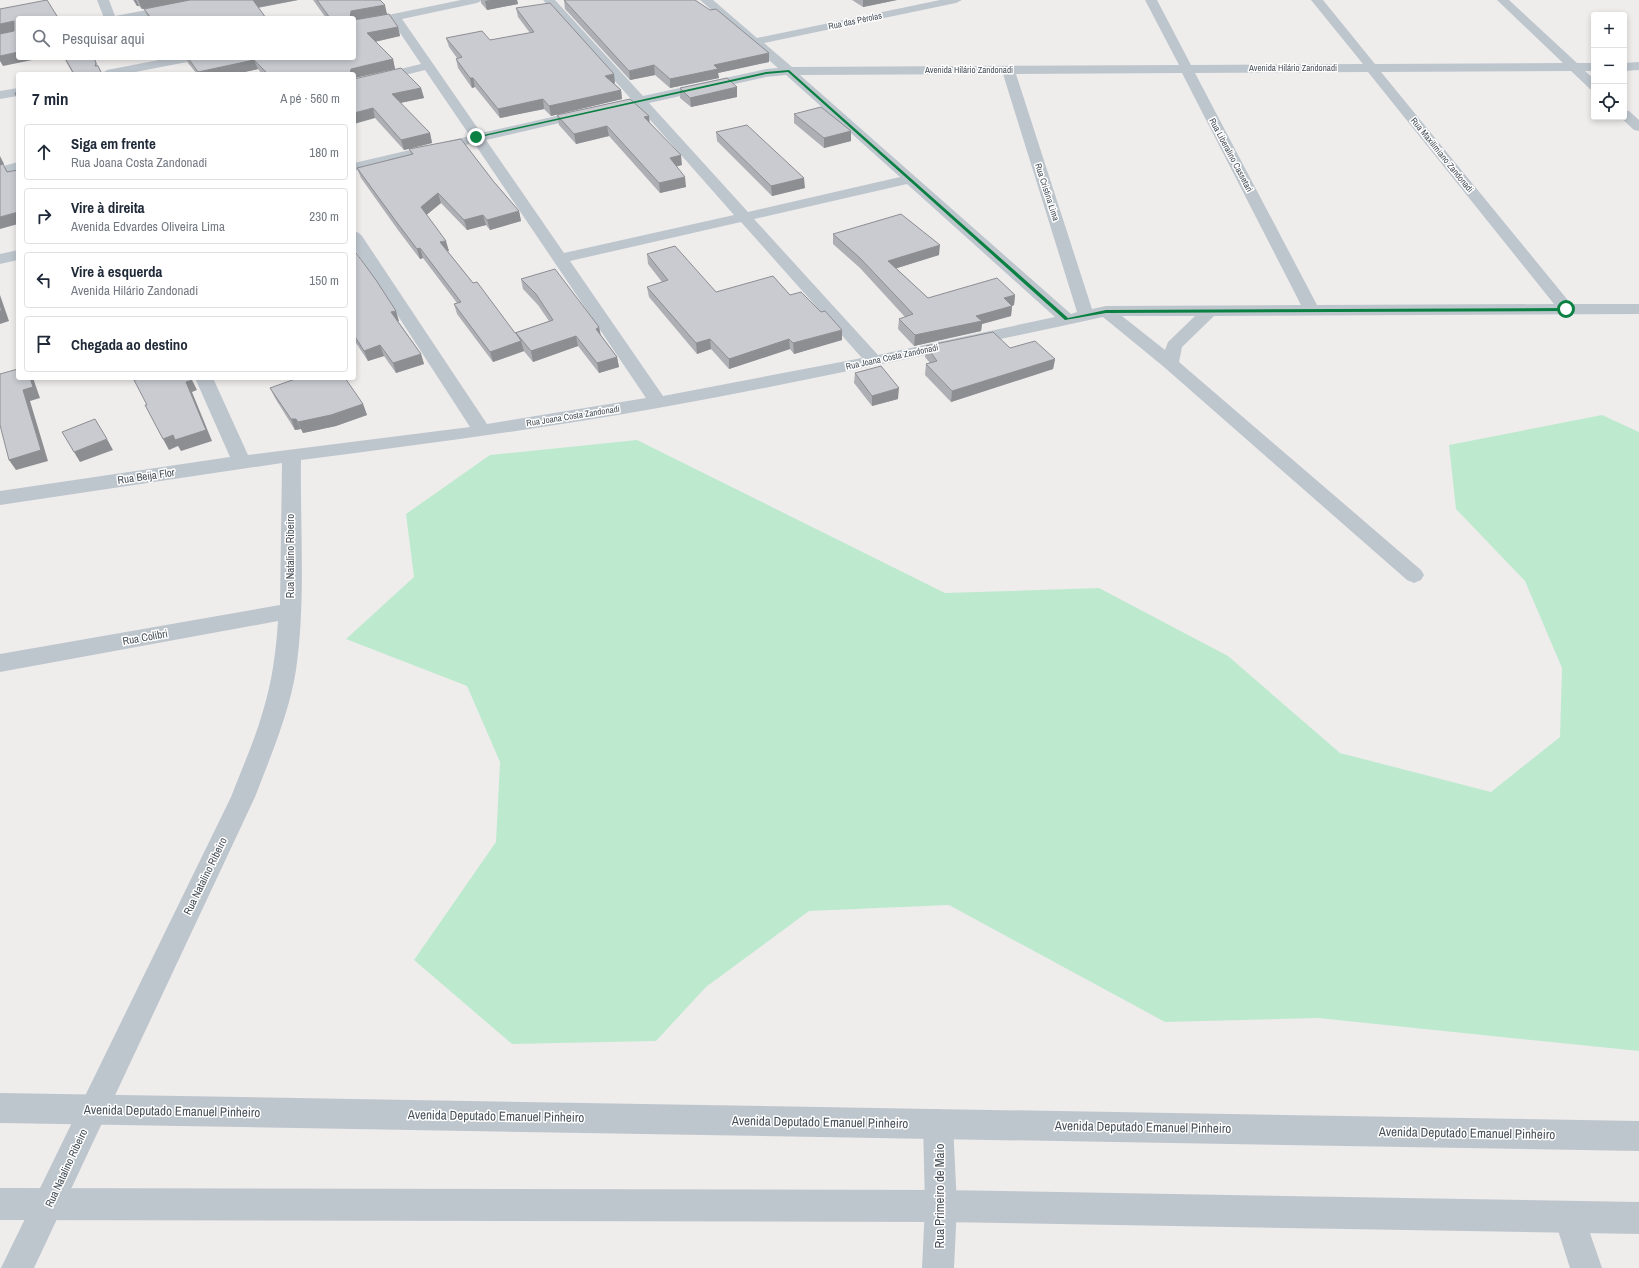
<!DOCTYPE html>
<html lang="pt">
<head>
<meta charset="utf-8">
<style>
  body { margin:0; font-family:"Archivo Narrow",sans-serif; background:#f6f6f7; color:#1f2937 }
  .controls { position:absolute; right:12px; top:12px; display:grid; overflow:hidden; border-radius:4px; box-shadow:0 2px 6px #0003 }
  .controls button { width:36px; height:36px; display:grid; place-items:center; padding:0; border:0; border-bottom:1px solid #e0e1e3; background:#fff; color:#1f2937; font:20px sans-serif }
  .stop { position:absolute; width:12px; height:12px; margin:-9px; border:3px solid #0b8043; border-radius:50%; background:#fff }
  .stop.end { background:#0b8043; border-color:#fff; box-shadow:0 1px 4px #0008 }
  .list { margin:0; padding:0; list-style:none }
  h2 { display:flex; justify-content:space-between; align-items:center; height:52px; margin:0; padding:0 16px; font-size:17px }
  h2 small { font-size:13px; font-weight:400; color:#747a83 }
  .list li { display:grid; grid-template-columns:26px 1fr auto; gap:12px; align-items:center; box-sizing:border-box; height:56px; margin:0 8px 8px; padding:0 8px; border:1px solid #e0e1e3; border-radius:4px }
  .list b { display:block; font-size:15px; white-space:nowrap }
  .list p { margin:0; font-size:13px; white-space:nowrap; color:#747a83 }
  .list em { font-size:13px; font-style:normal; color:#747a83 }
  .icon { flex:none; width:22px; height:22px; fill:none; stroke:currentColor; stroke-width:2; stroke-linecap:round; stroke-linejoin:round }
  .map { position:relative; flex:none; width:1639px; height:1268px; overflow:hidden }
  .search { position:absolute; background:#fff; box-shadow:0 2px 6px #0003; left:16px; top:16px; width:340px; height:44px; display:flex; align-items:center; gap:10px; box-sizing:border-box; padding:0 14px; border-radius:4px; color:#747a83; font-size:15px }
  .panel { position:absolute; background:#fff; box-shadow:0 2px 6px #0003; left:16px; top:72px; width:340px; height:308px; border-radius:4px }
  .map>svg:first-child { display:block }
</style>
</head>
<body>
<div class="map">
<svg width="1639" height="1268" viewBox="0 0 1639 1268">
  <rect width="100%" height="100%" fill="#efecec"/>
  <path fill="#bdeacf" d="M 1602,415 L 1639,432 L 1639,1051 L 1318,1018 L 1165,1022 L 949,905 L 809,911 L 706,987 L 656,1041 L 512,1044 L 414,960 L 496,842 L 500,762 L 467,686 L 346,639 L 414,577 L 406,514 L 490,455 L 637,440 L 945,593 L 1099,588 L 1228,656 L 1340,753 L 1491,792 L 1560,737 L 1562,668 L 1525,581 L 1456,509 L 1449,445 Z"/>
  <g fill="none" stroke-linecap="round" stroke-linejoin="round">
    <path fill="#bec6cd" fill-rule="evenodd" d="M 97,0 L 109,0 L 115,16 L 199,0 L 223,0 L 217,3 L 138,18 L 104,18 Z
      M 461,0 L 483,0 L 477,3 L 402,19 L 481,133 L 631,99 L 543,0 L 555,0 L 643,96 L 766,69 L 778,68 L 700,0 L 713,0 L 757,38 L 940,0 L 962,0 L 956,3 L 764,43 L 792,67 L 1179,65 L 1145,0 L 1157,0 L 1191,65 L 1363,64 L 1311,0 L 1323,0 L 1375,64 L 1563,63 L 1497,0 L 1509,0 L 1577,63 L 1594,63 L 1594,71 L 1585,71 L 1594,79 L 1594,90 L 1590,89 L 1571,71 L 1381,72 L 1571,304 L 1639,304 L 1639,314 L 1214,316 L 1182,347 L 1179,362 L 1421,570 L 1424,575 L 1421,580 L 1414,583 L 1407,580 L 1164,367 L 1103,317 C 955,349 807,381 658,408 C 539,429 421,445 301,460 C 300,530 306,601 296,670 C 289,714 271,755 255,797 L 34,1268 L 1,1268 L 231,797 C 242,768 255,740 263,711 C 272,682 276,652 278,621 L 0,672 L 0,654 L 280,605 L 282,463 L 0,505 L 0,491 L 230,457 L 195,378 L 213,378 L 248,455 L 470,427 L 354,248 L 354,231 L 359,233 L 362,236 L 487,424 L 646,398 L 474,143 L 354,171 L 354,163 L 470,136 L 425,70 L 354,88 L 354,80 L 421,64 L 392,21 L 354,28 L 354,22 ZM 1368,72 L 1554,304 L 1317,305 L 1195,73 ZM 1182,73 L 1301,305 L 1106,306 L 1092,309 L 1016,74 ZM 1003,74 L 1077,312 L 1071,314 L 800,75 ZM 786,75 L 900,177 L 748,212 L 649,103 L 766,77 ZM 637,105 L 734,215 L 564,253 L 486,140 ZM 907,184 L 1055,317 L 878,355 L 754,219 ZM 741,222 L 862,358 L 663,396 L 570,261 ZM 1122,316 L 1195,316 L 1168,342 L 1165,350 Z
      M 169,58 L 193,58 L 187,62 L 125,74 L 101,74 L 107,70 Z
      M 1639,62 L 1639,70 L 1624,71 L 1624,63 Z
      M 18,88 L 18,96 L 0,99 L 0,91 Z
      M 1624,110 L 1629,111 L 1639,120 L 1639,131 L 1634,130 L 1620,117 L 1624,117 Z
      M 18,162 L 18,170 L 0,175 L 0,167 Z
      M 18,250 L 18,260 L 0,264 L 0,254 Z
      M 938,1109 L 949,1113 L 953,1124 L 957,1206 L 954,1268 L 922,1268 L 925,1206 L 923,1124 L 927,1113 Z
      M 1570,1202 L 1581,1207 L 1602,1268 L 1570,1268 L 1554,1218 L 1559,1207 Z"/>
    <path fill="#bec6cd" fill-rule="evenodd" d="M 0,1093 L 1639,1121 L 1639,1151 L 0,1123 Z
      M 0,1188 L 941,1190 L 1639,1202 L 1639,1234 L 941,1222 L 0,1220 Z"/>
  </g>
  <path fill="#aeafb4" d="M 133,0 L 298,0 L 258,8 L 266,18 L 148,18 L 144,9 L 142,9 L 139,6 L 137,6 Z
    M 313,0 L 380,0 L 387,14 L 398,27 L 400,36 L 375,42 L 393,59 L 395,69 L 354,78 L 354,74 L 262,74 L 258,69 L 236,74 L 197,74 L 188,63 L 186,58 L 354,58 L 354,18 L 326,18 Z
    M 481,0 L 517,0 L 518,4 L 487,10 L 481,3 Z
    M 564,0 L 769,53 L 769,62 L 718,73 L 719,78 L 670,88 L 655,75 L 630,80 L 565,9 Z
    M 852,0 L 897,0 L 863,7 Z
    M 516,8 L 615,83 L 614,83 L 621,90 L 622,99 L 551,116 L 544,109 L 500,118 L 475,87 L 472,88 L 458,68 L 456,59 L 457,58 L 449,47 L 446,38 L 490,40 L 530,33 L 518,17 Z
    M 64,58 L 94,58 L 102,74 L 73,74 Z
    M 354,79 L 421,88 L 424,98 L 400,103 L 430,133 L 432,143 L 404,150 L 375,118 Z
    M 737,87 L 737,97 L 691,107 L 680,98 L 680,88 Z
    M 794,114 L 851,131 L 851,141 L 824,148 L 794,123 Z
    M 557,115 L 650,123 L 682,165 L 676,166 L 686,187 L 660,193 L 609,136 L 576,144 L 559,125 Z
    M 716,132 L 805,188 L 772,196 L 717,141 Z
    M 409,149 L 494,182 L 519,211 L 521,221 L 490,230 L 486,225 L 467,230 L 441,203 L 426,215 L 449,251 L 447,251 L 473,283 L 515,333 L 549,321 L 538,305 L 523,289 L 521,279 L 599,327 L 601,335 L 617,357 L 619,367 L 599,373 L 578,346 L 533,362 L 523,350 L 524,351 L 493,362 L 457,314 L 454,304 L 457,303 L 423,258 L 420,259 L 398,230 L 361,178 L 357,168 L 411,154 Z
    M 833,234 L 939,255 L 896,268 L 928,298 L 1015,295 L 1014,305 L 1012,306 L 1011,316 L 982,324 L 981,331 L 914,346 L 898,329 L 899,319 L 905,317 L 860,268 L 833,244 Z
    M 354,250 L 399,321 L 398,321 L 421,354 L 424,364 L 396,373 L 384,356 L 368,361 L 354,340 Z
    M 647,254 L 716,292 L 790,295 L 842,340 L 794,354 L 790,349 L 729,369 L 711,349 L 697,354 L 649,297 L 647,287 L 662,282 L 648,264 Z
    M 926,346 L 1010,348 L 1055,359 L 1053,369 L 951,402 L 925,375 L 926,364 L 930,363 L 925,357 Z
    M 855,373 L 898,399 L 872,406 L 854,383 Z
    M 270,388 L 363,404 L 367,415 L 336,426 L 303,433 L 301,429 L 295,430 L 275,398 Z"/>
  <path fill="#8d8e92" d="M 134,0 L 136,0 L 139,6 L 137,6 Z
    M 138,0 L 191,0 L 142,9 Z
    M 252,0 L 298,0 L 255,8 Z
    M 490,0 L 517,0 L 518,4 L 487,10 L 485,1 Z
    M 863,0 L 897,0 L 863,7 Z
    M 385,5 L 387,14 L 354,20 L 354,18 L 350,18 L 351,11 Z
    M 14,21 L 18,31 L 0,34 L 0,24 Z
    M 398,27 L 400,36 L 369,43 L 367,33 Z
    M 18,52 L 18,58 L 36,58 L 37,59 L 3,66 L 0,61 L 0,56 Z
    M 769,53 L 769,62 L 718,73 L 719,78 L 670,88 L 670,79 L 714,65 Z
    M 393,59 L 395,69 L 354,78 L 354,74 L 350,74 L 351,69 Z
    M 254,60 L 258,69 L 236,74 L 199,74 L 198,72 Z
    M 654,65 L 655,75 L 630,80 L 629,71 Z
    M 614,74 L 615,83 L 607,85 L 605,76 Z
    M 470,78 L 473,78 L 475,87 L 472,88 Z
    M 737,87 L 737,97 L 691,107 L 690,98 Z
    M 421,88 L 424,98 L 395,104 L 392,94 Z
    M 621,90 L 622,99 L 551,116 L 549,106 Z
    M 543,99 L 544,109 L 500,118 L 498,109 Z
    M 373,108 L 375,118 L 354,124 L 354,113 Z
    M 649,116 L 650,125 L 644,117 Z
    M 607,126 L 609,136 L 576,144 L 574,134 Z
    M 851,131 L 851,141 L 824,148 L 824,138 Z
    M 430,133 L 432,143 L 404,150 L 401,140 Z
    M 681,155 L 682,165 L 671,168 L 670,158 Z
    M 0,156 L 4,164 L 3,165 L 9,174 L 0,166 Z
    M 685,177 L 686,187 L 660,193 L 659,183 Z
    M 804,178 L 805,188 L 772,196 L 771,186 Z
    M 438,193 L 441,203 L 424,217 L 421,207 Z
    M 519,211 L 521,221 L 490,230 L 487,220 Z
    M 18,212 L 18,224 L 0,229 L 0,217 Z
    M 483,215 L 486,225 L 467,230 L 464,220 Z
    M 446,241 L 449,251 L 443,253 L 440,242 Z
    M 940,245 L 939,255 L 888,271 L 888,261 Z
    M 420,248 L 423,258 L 420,259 L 417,249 Z
    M 0,295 L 9,321 L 0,324 Z
    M 1015,295 L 1014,305 L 1012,306 L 1011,316 L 982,324 L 981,331 L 914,346 L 915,335 L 976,316 L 1004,298 Z
    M 396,311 L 399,321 L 395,322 L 391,312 Z
    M 599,327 L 601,338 L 596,329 Z
    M 842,330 L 842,340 L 794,354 L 793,343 Z
    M 576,336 L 578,346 L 533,362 L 531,351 Z
    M 710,339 L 711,349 L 697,354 L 696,343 Z
    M 789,339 L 790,349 L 729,369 L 729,359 Z
    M 521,341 L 524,351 L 493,362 L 490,352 Z
    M 380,345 L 384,356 L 368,361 L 364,351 Z
    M 421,354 L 424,364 L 396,373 L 393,363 Z
    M 617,357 L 619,367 L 599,373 L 597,363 Z
    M 1055,359 L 1053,369 L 951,402 L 952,391 Z
    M 30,378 L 33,378 L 40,398 L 30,401 L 48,461 L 16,470 L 9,460 L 23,390 Z
    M 192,380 L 197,390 L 192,392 L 212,441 L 181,451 L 178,446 L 169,450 L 163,439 L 173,435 L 186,382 Z
    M 899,388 L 898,399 L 872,406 L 872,396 Z
    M 363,404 L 367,415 L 336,426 L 303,433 L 298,422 Z
    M 291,419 L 296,419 L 301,429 L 295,430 Z
    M 107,439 L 113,450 L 80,462 L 74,452 Z"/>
  <path fill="#cacbd1" stroke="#8d8e92" d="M 47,0 L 57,16 L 53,18 L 18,18 L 18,52 L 0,56 L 0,34 L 14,31 L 14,21 L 0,24 L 0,9 Z
    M 190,0 L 253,0 L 266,18 L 151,18 L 144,9 Z
    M 317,0 L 380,0 L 385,5 L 351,11 L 350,18 L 330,18 Z
    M 564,0 L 695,0 L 710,10 L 716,9 L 769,53 L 714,65 L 718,69 L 670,79 L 654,65 L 629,71 Z
    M 550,3 L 614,74 L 605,76 L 621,90 L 549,106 L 543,99 L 498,109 L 473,78 L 470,78 L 456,59 L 462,57 L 446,38 L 482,31 L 490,40 L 534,32 L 516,8 Z
    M 389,14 L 398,27 L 367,33 L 393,59 L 351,69 L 350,74 L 268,74 L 254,60 L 198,72 L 188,58 L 354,58 L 354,20 Z
    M 65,58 L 94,58 L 96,63 L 95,66 L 98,66 L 102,74 L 74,74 Z
    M 401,68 L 421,88 L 392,94 L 430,133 L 401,140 L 373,108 L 354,113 L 354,79 Z
    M 727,78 L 737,87 L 690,98 L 680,88 Z
    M 18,92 L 18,100 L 15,93 Z
    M 630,99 L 649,116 L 644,117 L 681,155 L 670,158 L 685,177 L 659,183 L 607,126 L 574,134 L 557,115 Z
    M 821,107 L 851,131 L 824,138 L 794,114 Z
    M 747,125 L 804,178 L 771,186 L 716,132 Z
    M 461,139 L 494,182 L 519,211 L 487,220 L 483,215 L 464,220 L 438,193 L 421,207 L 446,241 L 440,242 L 473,283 L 477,282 L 515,333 L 553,320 L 536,294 L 521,279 L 555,269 L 599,327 L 596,329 L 617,357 L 597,363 L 576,336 L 531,351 L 516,333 L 521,341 L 490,352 L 454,304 L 461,302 L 420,248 L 417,249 L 395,220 L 357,168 L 413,154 L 409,149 Z
    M 3,164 L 7,172 L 18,170 L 18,212 L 0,217 L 0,165 Z
    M 901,214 L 940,245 L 888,261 L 928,298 L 997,278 L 1015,295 L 1004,298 L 1012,306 L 976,316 L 982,321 L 915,335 L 899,319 L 913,314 L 860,258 L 833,234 Z
    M 675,246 L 716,292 L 773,276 L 790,295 L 801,292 L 821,312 L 825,311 L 842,330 L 793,343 L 789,339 L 729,359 L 710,339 L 696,343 L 647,287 L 668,280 L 647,254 Z
    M 354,250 L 376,280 L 396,311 L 391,312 L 421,354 L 393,363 L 380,345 L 364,351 L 354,335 Z
    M 0,305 L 2,311 L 0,311 Z
    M 993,332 L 1010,348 L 1035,341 L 1055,359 L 952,391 L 926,364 L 937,361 L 926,346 Z
    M 881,366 L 899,388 L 872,396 L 855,373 Z
    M 18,369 L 18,378 L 30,378 L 33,387 L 23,390 L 41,450 L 9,460 L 0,425 L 0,374 Z
    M 140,378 L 191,378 L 192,380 L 186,382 L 206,430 L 175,440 L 173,435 L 163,439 L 145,405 L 147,405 L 134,380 L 140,379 Z
    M 298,378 L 345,378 L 363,404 L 331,415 L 298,422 L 296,419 L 291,419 L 270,388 Z
    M 95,419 L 107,439 L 74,452 L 62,432 Z"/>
  <path fill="#0b8043" d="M 789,70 L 1068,318 L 1106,310 L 1566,308 L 1569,309 L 1566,311 L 1106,313 L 1065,320 L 788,72 L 766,74 L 476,138 L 474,137 L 766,72 Z"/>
  <g text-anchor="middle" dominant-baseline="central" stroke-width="3" stroke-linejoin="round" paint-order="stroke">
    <g font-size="9" fill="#464f58" stroke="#fff">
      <text transform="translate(855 21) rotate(-12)">Rua das Pérolas</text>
      <text x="1293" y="68">Avenida Hilário Zandonadi</text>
      <text x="969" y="70">Avenida Hilário Zandonadi</text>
      <text transform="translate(1231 155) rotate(62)">Rua Liberalino Cassetari</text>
      <text transform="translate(1442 155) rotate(51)">Rua Maxilimiano Zandonadi</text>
      <text transform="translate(1047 192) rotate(72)">Rua Cristina Lima</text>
      <text transform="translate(892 357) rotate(-12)">Rua Joana Costa Zandonadi</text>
      <text transform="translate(573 416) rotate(-9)">Rua Joana Costa Zandonadi</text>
    </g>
    <g font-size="11" fill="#464f58" stroke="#fff">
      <text transform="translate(146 476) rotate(-8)">Rua Beija Flor</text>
      <text transform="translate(290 556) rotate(-90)">Rua Natalino Ribeiro</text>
      <text transform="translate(145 637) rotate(-10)">Rua Colibri</text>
      <text transform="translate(205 876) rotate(-64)">Rua Natalino Ribeiro</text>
      <text transform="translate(66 1168) rotate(-65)">Rua Natalino Ribeiro</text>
    </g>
    <g font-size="13" fill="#464f58" stroke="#fff">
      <text transform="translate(172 1111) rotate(1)">Avenida Deputado Emanuel Pinheiro</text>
      <text transform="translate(496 1116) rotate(1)">Avenida Deputado Emanuel Pinheiro</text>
      <text transform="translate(820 1122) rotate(1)">Avenida Deputado Emanuel Pinheiro</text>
      <text transform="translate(1143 1127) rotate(1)">Avenida Deputado Emanuel Pinheiro</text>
      <text transform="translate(1467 1133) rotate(1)">Avenida Deputado Emanuel Pinheiro</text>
      <text transform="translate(939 1196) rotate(-90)">Rua Primeiro de Maio</text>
    </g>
  </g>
</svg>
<div class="controls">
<button>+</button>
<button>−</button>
<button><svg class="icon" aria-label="locate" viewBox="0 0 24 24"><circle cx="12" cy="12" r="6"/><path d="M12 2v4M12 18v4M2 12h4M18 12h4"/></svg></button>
</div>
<div class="stop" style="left:1566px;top:309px"></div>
<div class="stop end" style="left:476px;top:137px"></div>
<div class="search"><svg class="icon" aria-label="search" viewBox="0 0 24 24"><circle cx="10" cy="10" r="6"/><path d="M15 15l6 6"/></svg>Pesquisar aqui</div>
<section class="panel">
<h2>7 min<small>A pé · 560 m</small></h2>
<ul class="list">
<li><svg class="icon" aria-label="ahead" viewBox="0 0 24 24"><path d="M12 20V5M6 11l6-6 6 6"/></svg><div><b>Siga em frente</b><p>Rua Joana Costa Zandonadi</p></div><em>180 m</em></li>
<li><svg class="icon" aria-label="right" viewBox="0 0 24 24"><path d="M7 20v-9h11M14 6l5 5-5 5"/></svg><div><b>Vire à direita</b><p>Avenida Edvardes Oliveira Lima</p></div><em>230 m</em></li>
<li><svg class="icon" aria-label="left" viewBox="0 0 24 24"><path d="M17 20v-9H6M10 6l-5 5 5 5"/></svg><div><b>Vire à esquerda</b><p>Avenida Hilário Zandonadi</p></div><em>150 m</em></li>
<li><svg class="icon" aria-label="arrive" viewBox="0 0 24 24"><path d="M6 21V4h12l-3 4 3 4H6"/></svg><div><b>Chegada ao destino</b></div></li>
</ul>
</section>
</div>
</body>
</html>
